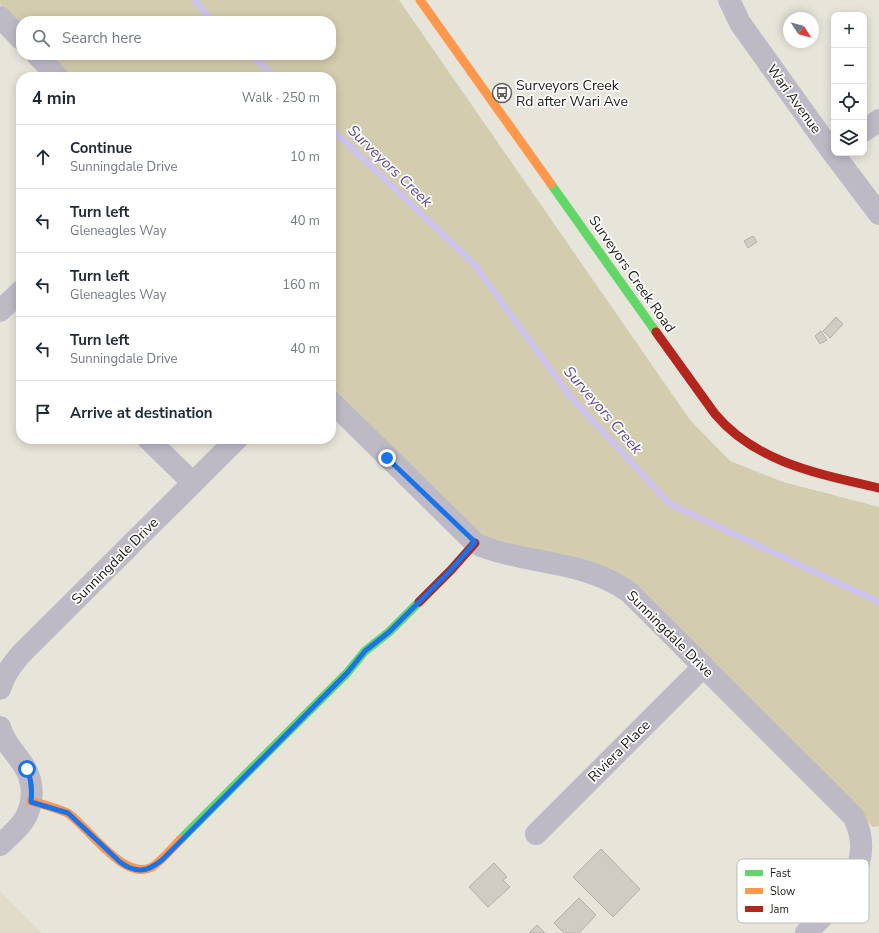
<!DOCTYPE html>
<html lang="en">
<head>
<meta charset="utf-8">
<style>
  body { margin:0; font-family:"Nunito Sans",sans-serif; background:#f6f6f7; color:#1f2937 }
  .controls { position:absolute; right:12px; top:12px; display:grid; overflow:hidden; border-radius:8px; box-shadow:0 2px 10px #0003 }
  .controls button { width:36px; height:36px; display:grid; place-items:center; padding:0; border:0; border-bottom:1px solid #e0e1e3; background:#fff; color:#1f2937; font:20px sans-serif }
  .compass { position:absolute; left:783px; top:12px; width:36px; height:36px; border-radius:50%; background:#fff; box-shadow:0 2px 10px #0003; rotate:126deg }
  .stop { position:absolute; width:12px; height:12px; margin:-9px; border:3px solid #1a73e8; border-radius:50%; background:#fff }
  .stop.end { background:#1a73e8; border-color:#fff; box-shadow:0 1px 4px #0008 }
  .list { margin:0; padding:0; list-style:none }
  h2 { display:flex; justify-content:space-between; align-items:center; height:52px; margin:0; padding:0 16px; font-size:17px }
  h2 small { font-size:13px; font-weight:400; color:#747a83 }
  .list li { display:grid; grid-template-columns:26px 1fr auto; gap:12px; align-items:center; box-sizing:border-box; height:64px; padding:0 16px; border-top:1px solid #e0e1e3 }
  .list b { display:block; font-size:15px; white-space:nowrap }
  .list p { margin:0; font-size:13px; white-space:nowrap; color:#747a83 }
  .list em { font-size:13px; font-style:normal; color:#747a83 }
  .icon { flex:none; width:22px; height:22px; fill:none; stroke:currentColor; stroke-width:2; stroke-linecap:round; stroke-linejoin:round }
  .map { position:relative; flex:none; width:879px; height:933px; overflow:hidden }
  .search { position:absolute; background:#fff; box-shadow:0 2px 10px #0003; left:16px; top:16px; width:320px; height:44px; display:flex; align-items:center; gap:10px; box-sizing:border-box; padding:0 14px; border-radius:16px; color:#747a83; font-size:15px }
  .panel { position:absolute; background:#fff; box-shadow:0 2px 10px #0003; left:16px; top:72px; width:320px; height:372px; border-radius:16px }
  .map>svg:first-child { display:block }
</style>
</head>
<body>
<div class="map">
<svg width="879" height="933" viewBox="0 0 879 933">
  <rect width="100%" height="100%" fill="#e7e4da"/>
  <path fill="#e0dcc9" d="M 0,891 L 42,933 L 0,933 Z"/>
  <path fill="#d3ccae" d="M 0,0 L 399,0 L 690,420 L 730,461 L 783,482 L 879,507 L 879,826 L 873,827 L 633,582 L 480,535 L 331,385 L 331,77 L 71,77 L 49,55 L 331,55 L 331,21 L 21,21 L 21,26 L 0,4 Z"/>
  <g fill="none" stroke-linecap="round" stroke-linejoin="round">
    <path stroke="#cec2ee" stroke-width="6" d="M 195,0 L 206,14 L 214,21
      M 251,55 L 275,77
      M 331,128 L 474,264 L 570,396 L 670,504 L 879,602"/>
  </g>
  <path fill="#cfccc4" stroke="#b2b0a8" d="M 753,236 L 757,242 L 748,248 L 744,241 Z
    M 836,317 L 843,324 L 830,338 L 823,331 Z
    M 821,331 L 827,340 L 820,344 L 815,336 Z
    M 601,849 L 640,889 L 613,917 L 573,877 Z
    M 494,863 L 507,877 L 503,880 L 510,887 L 488,907 L 469,887 Z
    M 579,898 L 596,915 L 579,933 L 564,933 L 554,923 Z
    M 537,925 L 545,933 L 529,933 Z"/>
  <g fill="none" stroke-linecap="round" stroke-linejoin="round">
    <path stroke="#bdbac6" stroke-width="22" d="M 729,0 L 740,23 L 833,153 L 879,214
      M 0,17 L 21,39
      M 37,55 L 58,77
      M 864,131 L 879,120
      M 0,311 L 21,291
      M 331,401 L 475,543 C 489,551 505,553 521,557 C 559,565 597,569 629,592 L 853,816 C 879,864 838,902 806,933
      M 148,439 L 193,483
      M 0,689 C 4,675 12,665 21,654 L 237,439
      M 0,727 C 4,742 14,751 22,763 C 35,781 35,805 22,823 C 16,831 7,838 0,845
      M 536,834 L 703,667"/>
    <path stroke="#63d668" stroke-width="9" d="M 551,184 L 656,332
      M 181,839 L 347,673 L 365,651 L 389,632 L 419,602"/>
    <path stroke="#ff974d" stroke-width="9" d="M 420,0 L 551,184
      M 31,801 C 40,804 61,809 69,814 C 89,828 127,886 155,865 C 164,858 172,848 181,839"/>
    <path stroke="#b3261e" stroke-width="9" d="M 656,332 L 715,414 C 756,463 820,474 879,488
      M 419,602 L 451,570 L 475,543"/>
  </g>
  <g fill="none" stroke-linecap="round" stroke-linejoin="round">
    <path stroke="#1a73e8" stroke-width="5" d="M 27,769 C 32,780 32,790 31,802 L 68,813 L 120,862 C 136,874 147,872 162,860 L 347,673 L 365,651 L 389,632 L 451,570 L 475,542 L 387,458"/>
  </g>
  <defs>
    <symbol id="bus-ring" viewBox="-11 -11 22 22"><circle r="9.5" fill="#fff" stroke="#64615a" stroke-width="1.5"/><path d="M-5-6H5V4H4V6H2V4H-2V6H-4V4H-5ZM-3.5-4V0h7V-4ZM-3.5 1.2v1.5H-2V1.2ZM2 1.2v1.5H3.5V1.2Z" fill="#64615a"/></symbol>
  </defs>
  <g fill-rule="evenodd">
    <use href="#bus-ring" x="491" y="82" width="22" height="22"/>
  </g>
  <g text-anchor="middle" dominant-baseline="central" stroke-width="3.5" stroke-linejoin="round" paint-order="stroke">
    <g font-size="14" fill="#1d1b15" stroke="#fff" text-anchor="start">
      <text x="516" y="85">Surveyors Creek<tspan x="516" dy="16">Rd after Wari Ave</tspan></text>
    </g>
    <g font-size="14" fill="#1d1b15" stroke="#fff">
      <text transform="translate(794 99) rotate(54)">Wari Avenue</text>
      <text transform="translate(632 274) rotate(55)">Surveyors Creek Road</text>
      <text transform="translate(115 561) rotate(-45)">Sunningdale Drive</text>
      <text transform="translate(670 634) rotate(45)">Sunningdale Drive</text>
      <text transform="translate(619 751) rotate(-45)">Riviera Place</text>
    </g>
    <g font-size="15" font-style="italic" fill="#5e4695" stroke="#fff">
      <text transform="translate(390 166) rotate(44)">Surveyors Creek</text>
      <text transform="translate(603 410) rotate(49)">Surveyors Creek</text>
    </g>
  </g>
  <rect x="737" y="859" width="132" height="64" rx="6" fill="#fff" stroke="#bbbbb9" stroke-width="1"/>
  <rect x="745" y="870" width="18" height="6" fill="#63d668"/>
  <rect x="745" y="888" width="18" height="6" fill="#ff974d"/>
  <rect x="745" y="906" width="18" height="6" fill="#b3261e"/>
  <g font-size="11" fill="#1d1b15">
    <text x="770" y="877">Fast</text>
    <text x="770" y="895">Slow</text>
    <text x="770" y="913">Jam</text>
  </g>
</svg>
<div class="controls">
<button>+</button>
<button>−</button>
<button><svg class="icon" aria-label="locate" viewBox="0 0 24 24"><circle cx="12" cy="12" r="6"/><path d="M12 2v4M12 18v4M2 12h4M18 12h4"/></svg></button>
<button><svg class="icon" aria-label="layers" viewBox="0 0 24 24"><path d="M12 4l9 5-9 5-9-5zM3 14l9 5 9-5"/></svg></button>
</div>
<svg class="compass" viewBox="-18 -18 36 36"><path d="M0-13l5 13h-10z" fill="#e53935"/><path d="M0 13l5-13h-10z" fill="#747a83"/></svg>
<div class="stop" style="left:27px;top:769px"></div>
<div class="stop end" style="left:387px;top:458px"></div>
<div class="search"><svg class="icon" aria-label="search" viewBox="0 0 24 24"><circle cx="10" cy="10" r="6"/><path d="M15 15l6 6"/></svg>Search here</div>
<section class="panel">
<h2>4 min<small>Walk · 250 m</small></h2>
<ul class="list">
<li><svg class="icon" aria-label="ahead" viewBox="0 0 24 24"><path d="M12 20V5M6 11l6-6 6 6"/></svg><div><b>Continue</b><p>Sunningdale Drive</p></div><em>10 m</em></li>
<li><svg class="icon" aria-label="left" viewBox="0 0 24 24"><path d="M17 20v-9H6M10 6l-5 5 5 5"/></svg><div><b>Turn left</b><p>Gleneagles Way</p></div><em>40 m</em></li>
<li><svg class="icon" aria-label="left" viewBox="0 0 24 24"><path d="M17 20v-9H6M10 6l-5 5 5 5"/></svg><div><b>Turn left</b><p>Gleneagles Way</p></div><em>160 m</em></li>
<li><svg class="icon" aria-label="left" viewBox="0 0 24 24"><path d="M17 20v-9H6M10 6l-5 5 5 5"/></svg><div><b>Turn left</b><p>Sunningdale Drive</p></div><em>40 m</em></li>
<li><svg class="icon" aria-label="arrive" viewBox="0 0 24 24"><path d="M6 21V4h12l-3 4 3 4H6"/></svg><div><b>Arrive at destination</b></div></li>
</ul>
</section>
</div>
</body>
</html>
